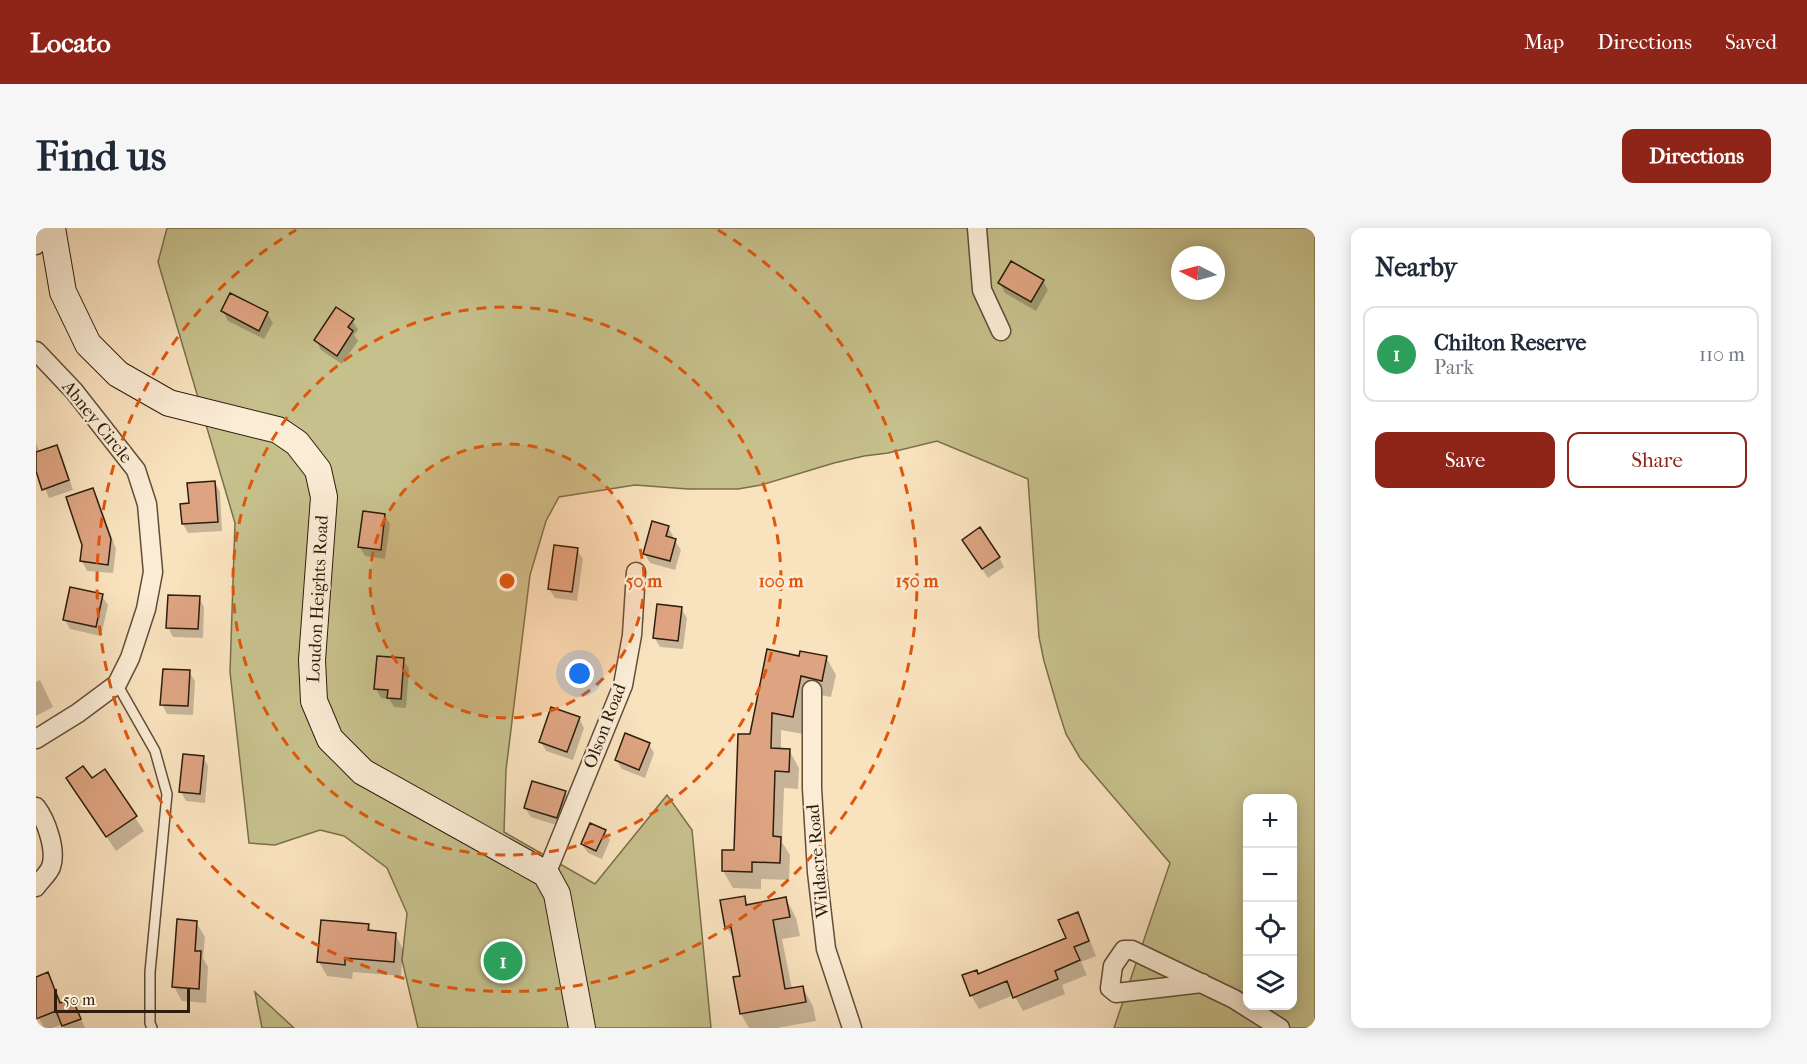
<!DOCTYPE html>
<html lang="en">
<head>
<meta charset="utf-8">
<style>
  body { margin:0; font-family:"IM FELL French Canon",serif; background:#f6f6f7; color:#1f2937 }
  .controls { position:absolute; right:18px; bottom:18px; display:grid; overflow:hidden; border-radius:12px; box-shadow:0 3px 15px #0003 }
  .controls button { width:54px; height:54px; display:grid; place-items:center; padding:0; border:0; border-bottom:2px solid #e0e1e3; background:#fff; color:#1f2937; font:30px sans-serif }
  .compass { position:absolute; left:1135px; top:18px; width:54px; height:54px; border-radius:50%; background:#fff; box-shadow:0 3px 15px #0003; rotate:276deg }
  .scale { position:absolute; left:18px; bottom:15px; width:136px; box-sizing:border-box; padding-left:6px; border:3px solid #2e1d0c; border-top:0; font-size:16px; line-height:21px; white-space:nowrap; color:#2e1d0c; -webkit-text-stroke:4px #fbecd5; paint-order:stroke }
  .you { position:absolute; left:544px; top:446px; width:21px; height:21px; margin:-15px; border:4px solid #fff; border-radius:50%; background:#1a73e8; box-shadow:0 0 0 9px #1a73e833 }
  .badge { display:grid; place-items:center; width:39px; height:39px; border-radius:50%; background:#8f2418; color:#fff; font-size:20px; font-weight:700 }
  .pin { position:absolute; translate:-50% -50%; border:3px solid #fff; box-shadow:0 2px 6px #0006 }
  .list { margin:0; padding:0; list-style:none }
  h2 { display:flex; justify-content:space-between; align-items:center; height:78px; margin:0; padding:0 24px; font-size:26px }
  h2 small { font-size:20px; font-weight:400; color:#747a83 }
  .list li { display:grid; grid-template-columns:39px 1fr auto; gap:18px; align-items:center; box-sizing:border-box; height:96px; margin:0 12px 12px; padding:0 12px; border:2px solid #e0e1e3; border-radius:12px }
  .list b { display:block; font-size:22px; white-space:nowrap }
  .list p { margin:0; font-size:20px; white-space:nowrap; color:#747a83 }
  .list em { font-size:20px; font-style:normal; color:#747a83 }
  .actions { display:flex; gap:12px; padding:18px 24px }
  .actions a { flex:1; padding:14px 0; border:2px solid #8f2418; border-radius:12px; text-align:center; font-size:21px; color:#8f2418 }
  .actions .main { background:#8f2418; color:#fff }
  .icon { flex:none; width:33px; height:33px; fill:none; stroke:currentColor; stroke-width:2; stroke-linecap:round; stroke-linejoin:round }
  .map { position:relative; flex:none; width:1279px; height:800px; overflow:hidden; border-radius:12px }
  header { display:flex; align-items:center; gap:36px; box-sizing:border-box; height:84px; padding:0 30px; background:#8f2418; color:#fff }
  header strong { font-size:28px }
  nav { display:flex; gap:33px; margin-inline-start:auto; font-size:21px }
  .intro { display:flex; align-items:center; justify-content:space-between; box-sizing:border-box; height:144px; padding:0 36px }
  h1 { margin:0; font-size:42px }
  .button { padding:15px 27px; border-radius:12px; background:#8f2418; color:#fff; font-size:21px; font-weight:700 }
  main { display:flex; gap:36px; padding:0 36px }
  aside { flex:1; background:#fff; border-radius:12px; box-shadow:0 3px 15px #0003 }
  .map>svg:first-child { display:block }
</style>
</head>
<body>
<header>
<strong>Locato</strong>
<nav><a>Map</a><a>Directions</a><a>Saved</a></nav>
</header>
<div class="intro"><h1>Find us</h1><a class="button">Directions</a></div>
<main>
<div class="map">
<svg width="1279" height="800" viewBox="0 0 1279 800">
  <rect width="100%" height="100%" fill="#f9e2be"/>
  <filter id="stains"><feTurbulence type="fractalNoise" baseFrequency=".00333" numOctaves="4"/><feColorMatrix values="0 0 0 0 .2 0 0 0 0 .09 0 0 0 0 .02 0 0 0 .5 -.17"/></filter>
  <radialGradient id="worn" r=".72"><stop offset=".6" stop-color="#630" stop-opacity="0"/><stop offset="1" stop-color="#630" stop-opacity=".3"/></radialGradient>
  <path fill="#c6c08c" stroke="#7a6e4c" stroke-width="1.5" fill-rule="evenodd" d="M 131,0 L 1279,0 L 1279,800 L 1078,800 L 1134,635 L 1044,530 L 1030,506 L 1022,481 L 1008,433 L 1003,409 L 992,251 L 901,213 L 852,225 L 828,228 L 798,235 L 725,257 L 702,261 L 652,261 L 599,257 L 523,269 L 510,293 L 494,347 L 470,542 L 468,604 L 559,656 L 631,567 L 656,602 L 675,800 L 382,800 L 366,732 L 371,685 L 351,640 L 308,608 L 284,602 L 239,617 L 213,615 L 194,444 L 199,295 L 122,34 ZM 1144,27 L 1180,27 L 1180,63 L 1144,63 ZM 1212,570 L 1256,570 L 1256,778 L 1212,778 Z
    M 219,764 L 258,800 L 226,800 Z"/>
  <path fill="#0003" d="M 1007,53 L 1012,62 L 1000,83 L 969,65 L 964,55 Z
    M 187,83 L 231,85 L 237,95 L 228,111 L 192,93 Z
    M 316,92 L 322,102 L 318,107 L 322,113 L 306,136 L 285,122 L 280,112 Z
    M 0,215 L 4,225 L 20,219 L 26,228 L 37,262 L 13,270 L 0,239 Z
    M 179,254 L 184,264 L 186,303 L 152,305 L 147,296 L 154,277 Z
    M 57,262 L 62,271 L 80,321 L 77,345 L 51,343 L 46,333 Z
    M 348,287 L 354,296 L 349,331 L 329,328 L 323,318 Z
    M 632,299 L 637,308 L 636,312 L 639,313 L 645,322 L 639,342 L 614,335 L 608,325 Z
    M 933,321 L 963,329 L 968,339 L 952,350 Z
    M 541,322 L 547,331 L 541,373 L 519,370 L 513,361 Z
    M 66,368 L 72,377 L 65,408 L 34,401 L 29,392 Z
    M 163,370 L 168,379 L 167,410 L 137,409 L 132,399 Z
    M 645,380 L 651,390 L 647,421 L 624,419 L 618,409 Z
    M 790,429 L 800,447 L 795,469 L 774,465 L 767,506 L 745,502 L 745,522 L 753,522 L 763,540 L 762,561 L 748,560 L 746,614 L 754,627 L 753,652 L 725,651 L 725,661 L 697,660 L 687,643 L 700,624 L 715,508 L 764,430 Z
    M 367,432 L 373,441 L 370,480 L 358,479 L 353,471 L 345,470 L 340,461 Z
    M 153,444 L 159,453 L 157,487 L 131,486 L 126,476 Z
    M 4,452 L 17,479 L 0,488 L 0,454 Z
    M 543,490 L 548,500 L 537,532 L 510,523 L 505,514 Z
    M 613,516 L 618,525 L 609,550 L 586,541 L 580,532 Z
    M 167,529 L 172,538 L 169,575 L 150,573 L 145,564 Z
    M 68,543 L 108,603 L 80,623 L 32,551 L 55,553 Z
    M 529,564 L 534,574 L 526,599 L 495,589 L 489,580 Z
    M 569,603 L 574,612 L 566,631 L 552,625 L 546,616 Z
    M 708,669 L 713,678 L 750,671 L 760,690 L 764,708 L 746,711 L 756,761 L 766,759 L 777,778 L 780,793 L 741,800 L 713,800 L 705,786 L 699,750 L 705,749 L 699,713 L 691,700 Z
    M 1041,686 L 1049,700 L 1060,728 L 1045,734 L 1051,747 L 1026,757 L 1029,766 L 987,783 L 978,767 L 943,781 L 935,767 L 942,747 L 1032,711 Z
    M 160,694 L 169,709 L 167,730 L 172,739 L 170,775 L 146,773 L 138,759 Z
    M 332,697 L 337,704 L 359,706 L 367,721 L 365,748 L 317,744 L 316,751 L 291,748 L 283,734 Z
    M 12,746 L 26,776 L 36,772 L 49,800 L 28,800 L 27,796 L 16,800 L 8,800 L 0,784 L 0,751 Z"/>
  <path fill="#dea482" stroke="#2e1d0c" stroke-width="1.5" d="M 975,33 L 1008,52 L 995,74 L 962,55 Z
    M 194,65 L 232,84 L 223,103 L 185,83 Z
    M 300,79 L 318,91 L 312,99 L 317,103 L 301,128 L 278,112 Z
    M 21,217 L 33,252 L 6,262 L 0,243 L 0,224 Z
    M 179,253 L 182,294 L 146,296 L 144,276 L 153,275 L 151,255 Z
    M 57,260 L 75,311 L 72,337 L 44,333 L 46,317 L 30,269 Z
    M 327,283 L 349,286 L 345,322 L 322,319 Z
    M 616,293 L 633,298 L 630,308 L 640,311 L 634,333 L 607,326 Z
    M 944,299 L 964,329 L 946,341 L 926,312 Z
    M 518,317 L 542,320 L 536,364 L 512,361 Z
    M 34,359 L 67,366 L 60,399 L 27,392 Z
    M 132,367 L 164,368 L 162,401 L 130,400 Z
    M 621,376 L 646,379 L 642,413 L 617,410 Z
    M 731,421 L 763,428 L 764,423 L 791,428 L 786,453 L 765,448 L 757,489 L 736,485 L 735,520 L 754,521 L 753,544 L 739,543 L 737,608 L 745,609 L 744,635 L 716,634 L 716,644 L 686,643 L 686,622 L 698,622 L 702,506 L 714,506 Z
    M 341,428 L 368,430 L 365,471 L 351,470 L 352,462 L 338,461 Z
    M 127,441 L 154,442 L 152,478 L 124,477 Z
    M 515,479 L 544,489 L 531,524 L 503,514 Z
    M 589,505 L 614,515 L 603,542 L 579,532 Z
    M 147,526 L 168,528 L 164,566 L 143,564 Z
    M 47,538 L 56,550 L 69,541 L 101,588 L 70,609 L 30,550 Z
    M 496,553 L 530,563 L 521,590 L 488,580 Z
    M 554,595 L 570,602 L 560,623 L 545,616 Z
    M 709,668 L 710,677 L 750,669 L 754,689 L 737,692 L 749,761 L 767,758 L 770,774 L 704,786 L 697,749 L 704,748 L 695,699 L 689,700 L 684,672 Z
    M 1042,684 L 1053,713 L 1038,719 L 1044,732 L 1019,743 L 1022,751 L 977,770 L 971,753 L 934,768 L 926,747 L 941,742 L 942,746 L 1030,710 L 1022,692 Z
    M 141,691 L 161,693 L 159,723 L 165,723 L 163,761 L 136,759 Z
    M 285,692 L 333,696 L 332,702 L 360,705 L 358,734 L 309,730 L 309,737 L 281,734 Z
    M 12,744 L 24,775 L 36,770 L 45,791 L 26,798 L 20,783 L 0,791 L 0,749 Z"/>
  <g fill="none" stroke-linecap="round" stroke-linejoin="round">
    <defs>
      <path id="lane" d="M 81,456 L 119,523 L 131,566 L 114,744 L 114,795 L 116,800"/>
      <path id="street" d="M 941,0 L 946,62 L 965,103
        M 0,17 L 6,0
        M 0,123 L 38,163 L 100,242 L 111,276 L 117,344 L 110,381 L 94,430 L 81,456 L 42,485 L 0,511
        M 776,462 L 776,560 L 781,644 L 790,721 L 816,800
        M 0,579 C 10,592 21,622 15,639 C 12,646 4,653 0,659
        M 510,646 L 587,457 L 596,407 L 600,344
        M 1166,755 L 1080,765 L 1074,760 L 1077,738 L 1088,722 L 1096,722 L 1198,771 L 1244,800"/>
      <path id="secondary" d="M 16,0 L 27,64 L 52,116 L 82,146 L 133,175 L 242,202 L 261,215 L 282,242 L 288,269 L 276,432 L 278,473 L 294,511 L 327,544 L 510,646 L 521,666 L 546,800"/>
    </defs>
    <use href="#lane" stroke="#614e38" stroke-width="12"/>
    <use href="#street" stroke="#614e38" stroke-width="21"/>
    <use href="#secondary" stroke="#2e1d0c" stroke-width="28"/>
    <use href="#lane" stroke="#fbecd5" stroke-width="9"/>
    <use href="#street" stroke="#fbecd5" stroke-width="18"/>
    <use href="#secondary" stroke="#fbecd5" stroke-width="26"/>
  </g>
  <circle cx="471" cy="353" r="137" fill="#df560c" fill-opacity=".12"/>
  <g fill="none" stroke="#df560c" stroke-width="3" stroke-dasharray="10 8">
    <circle cx="471" cy="353" r="137"/>
    <circle cx="471" cy="353" r="274"/>
    <path d="M682 2A410 410 0 1 1 260 2"/>
  </g>
  <g text-anchor="middle" dominant-baseline="central" stroke-width="5" stroke-linejoin="round" paint-order="stroke">
    <g font-size="18" fill="#2e1d0c" stroke="#fbecd5">
      <text transform="translate(61 194) rotate(51)">Abney Circle</text>
      <text transform="translate(282 371) rotate(-87)">Loudon Heights Road</text>
      <text transform="translate(569 498) rotate(-69)">Olson Road</text>
      <text transform="translate(782 633) rotate(-95)">Wildacre Road</text>
    </g>
  </g>
  <circle cx="471" cy="353" r="9" fill="#df560c" stroke="#fbecd5" stroke-width="3"/>
  <g font-size="18" text-anchor="middle" font-weight="bold" fill="#df560c" stroke="#fbecd5" stroke-width="5" stroke-linejoin="round" paint-order="stroke">
    <text x="608" y="359">50 m</text>
    <text x="745" y="359">100 m</text>
    <text x="881" y="359">150 m</text>
  </g>
  <rect width="100%" height="100%" filter="url(#stains)"/>
  <rect width="100%" height="100%" fill="url(#worn)"/>
</svg>
<div class="controls">
<button>+</button>
<button>−</button>
<button><svg class="icon" aria-label="locate" viewBox="0 0 24 24"><circle cx="12" cy="12" r="6"/><path d="M12 2v4M12 18v4M2 12h4M18 12h4"/></svg></button>
<button><svg class="icon" aria-label="layers" viewBox="0 0 24 24"><path d="M12 4l9 5-9 5-9-5zM3 14l9 5 9-5"/></svg></button>
</div>
<svg class="compass" viewBox="-18 -18 36 36"><path d="M0-13l5 13h-10z" fill="#e53935"/><path d="M0 13l5-13h-10z" fill="#747a83"/></svg>
<div class="scale">50 m</div>
<div class="you"></div>
<div class="pin badge" style="left:467px;top:733px;background:#2e9e5b">1</div>
</div>
<aside>
<h2>Nearby<small></small></h2>
<ul class="list">
<li><span class="badge" style="background:#2e9e5b">1</span><div><b>Chilton Reserve</b><p>Park</p></div><em>110 m</em></li>
</ul>
<div class="actions"><a class="main">Save</a><a>Share</a></div>
</aside>
</main>
</body>
</html>
